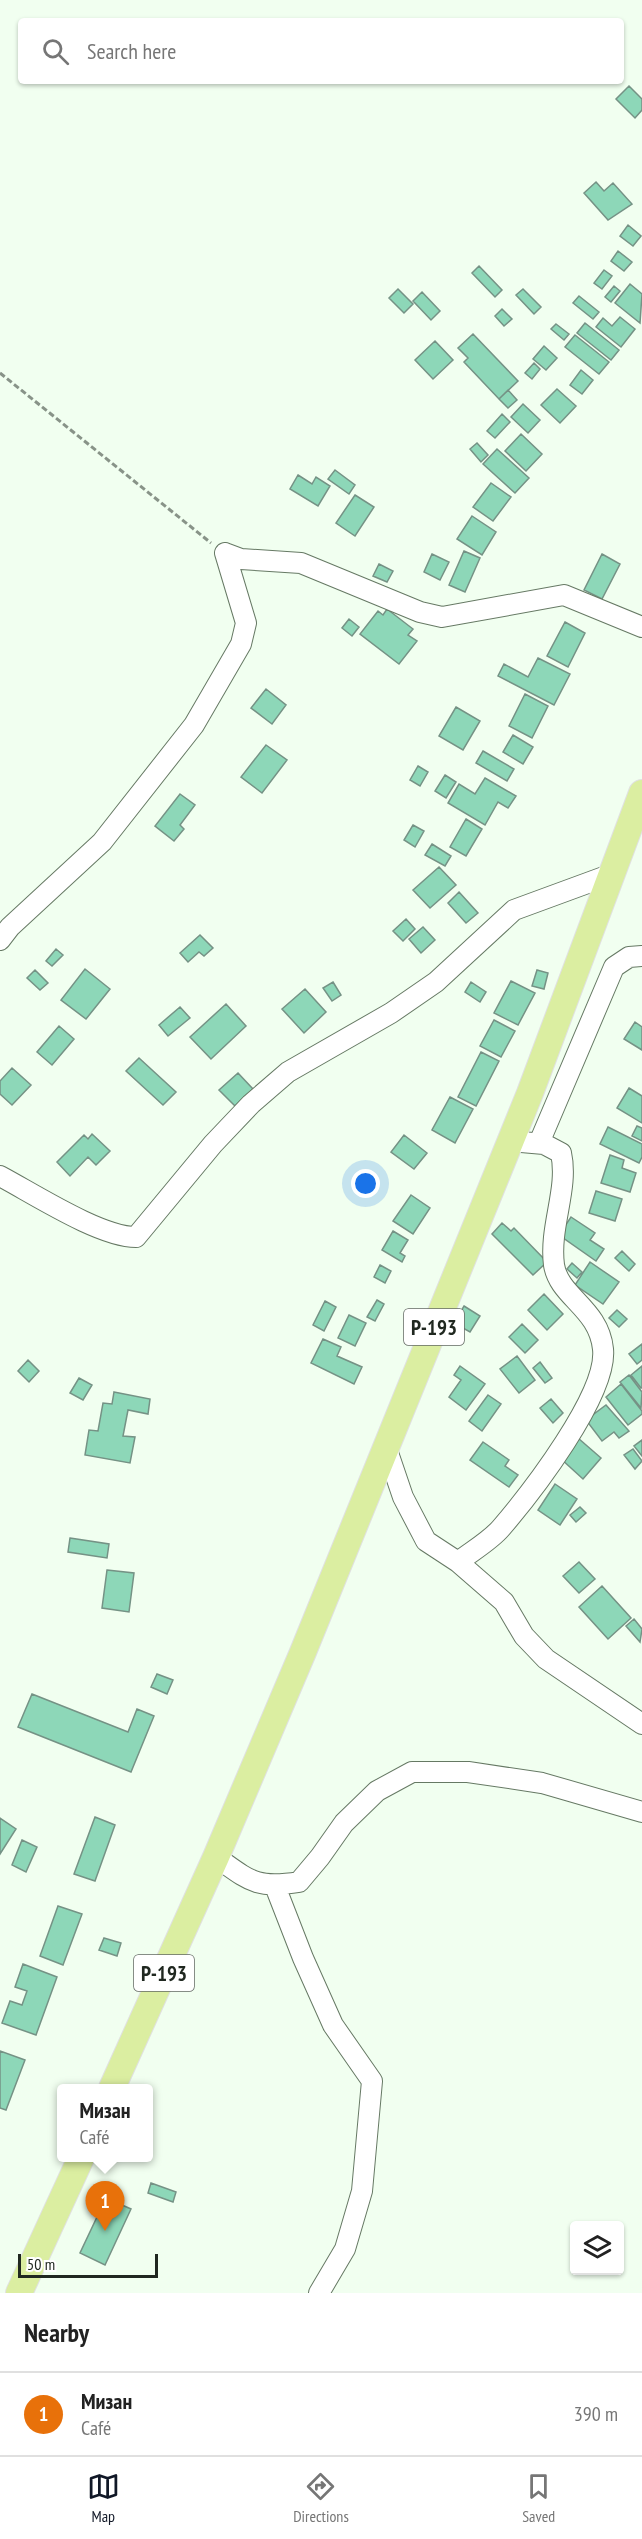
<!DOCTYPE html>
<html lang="en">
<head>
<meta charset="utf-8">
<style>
  body { margin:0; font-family:"PT Sans Narrow",sans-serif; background:#f6f6f6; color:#222 }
  .controls { position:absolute; right:18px; bottom:18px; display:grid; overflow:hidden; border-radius:6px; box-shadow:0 2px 4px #0004 }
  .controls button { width:54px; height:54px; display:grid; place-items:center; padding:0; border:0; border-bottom:2px solid #e0e0e0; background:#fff; color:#222; font:30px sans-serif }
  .scale { position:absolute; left:18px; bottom:15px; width:140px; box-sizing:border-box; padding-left:6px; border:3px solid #202820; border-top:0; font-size:16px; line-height:21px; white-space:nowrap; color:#202820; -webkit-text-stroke:4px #fff; paint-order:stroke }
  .you { position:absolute; left:366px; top:1184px; width:21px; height:21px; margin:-15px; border:4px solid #fff; border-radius:50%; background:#1a73e8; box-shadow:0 0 0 9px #1a73e833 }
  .badge { display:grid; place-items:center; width:39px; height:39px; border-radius:50%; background:#111827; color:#fff; font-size:20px; font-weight:700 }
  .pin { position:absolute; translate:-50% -50px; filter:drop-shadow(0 2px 3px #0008) }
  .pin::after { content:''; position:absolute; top:32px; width:21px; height:18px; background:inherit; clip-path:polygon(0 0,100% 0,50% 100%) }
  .popup { position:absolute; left:57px; top:2084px; width:96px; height:78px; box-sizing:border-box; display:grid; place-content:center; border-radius:6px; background:#fff; filter:drop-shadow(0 2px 4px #0005); font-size:20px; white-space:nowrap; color:#767676 }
  .popup b { font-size:22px; color:#222 }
  .popup::after { content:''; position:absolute; left:50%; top:100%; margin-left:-12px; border:12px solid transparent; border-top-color:#fff }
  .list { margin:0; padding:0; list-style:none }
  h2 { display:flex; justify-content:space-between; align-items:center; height:78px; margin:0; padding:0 24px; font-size:26px }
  h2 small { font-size:20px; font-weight:400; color:#767676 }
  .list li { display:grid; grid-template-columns:39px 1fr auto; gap:18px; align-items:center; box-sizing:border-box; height:84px; padding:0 24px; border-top:2px solid #e0e0e0 }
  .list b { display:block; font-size:22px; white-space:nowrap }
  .list p { margin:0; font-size:20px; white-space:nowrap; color:#767676 }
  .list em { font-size:20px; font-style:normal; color:#767676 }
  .icon { flex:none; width:33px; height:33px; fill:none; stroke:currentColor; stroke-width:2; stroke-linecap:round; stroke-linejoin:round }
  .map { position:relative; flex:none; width:642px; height:2293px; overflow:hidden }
  .search { position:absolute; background:#fff; box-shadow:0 2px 4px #0004; left:18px; right:18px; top:18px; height:66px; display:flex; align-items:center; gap:15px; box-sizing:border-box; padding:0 21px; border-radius:6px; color:#767676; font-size:22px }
  .sheet { height:162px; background:#fff }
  nav { display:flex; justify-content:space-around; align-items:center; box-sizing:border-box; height:84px; border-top:2px solid #e0e0e0; background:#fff; font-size:16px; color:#767676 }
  nav a { display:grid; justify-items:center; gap:3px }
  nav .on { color:#111827 }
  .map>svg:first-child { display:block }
</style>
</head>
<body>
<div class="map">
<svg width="642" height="2293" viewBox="0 0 642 2293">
  <rect width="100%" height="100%" fill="#f1fff0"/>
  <path fill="#8dd7b8" stroke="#759285" stroke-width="1.5" d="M 629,86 L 642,99 L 642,110 L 635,118 L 616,99 Z
    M 596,182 L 604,191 L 613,183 L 632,204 L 608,220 L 584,193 Z
    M 628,225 L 641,236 L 633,246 L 620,236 Z
    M 618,251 L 632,262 L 624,271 L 611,261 Z
    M 479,266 L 502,290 L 495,297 L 472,273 Z
    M 604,270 L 612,276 L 602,289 L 594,283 Z
    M 630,284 L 642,294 L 640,323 L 615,303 Z
    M 614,286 L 620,291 L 611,302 L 605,297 Z
    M 398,289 L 413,304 L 404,313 L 389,298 Z
    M 523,289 L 541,307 L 534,314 L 516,295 Z
    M 422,292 L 440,311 L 431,320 L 413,301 Z
    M 579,296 L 599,312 L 593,319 L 573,303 Z
    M 502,309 L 512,319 L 504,326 L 495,316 Z
    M 620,317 L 635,329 L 621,347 L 596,327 L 603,318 L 612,326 Z
    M 585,323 L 619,350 L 611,360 L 577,333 Z
    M 556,324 L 569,334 L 564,340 L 551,329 Z
    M 473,334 L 518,381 L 499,399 L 464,362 L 468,358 L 458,348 Z
    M 575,335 L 609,362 L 599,374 L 565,347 Z
    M 435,341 L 453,360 L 433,379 L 415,360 Z
    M 544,346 L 557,358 L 546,370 L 533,359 Z
    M 534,363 L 540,369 L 532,379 L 525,373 Z
    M 581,370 L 593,380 L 582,394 L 570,385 Z
    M 557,389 L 576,406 L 560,423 L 541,405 Z
    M 508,390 L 517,400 L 508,408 L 499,399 Z
    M 523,404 L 540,420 L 528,433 L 511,417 Z
    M 502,414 L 510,422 L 495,438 L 487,431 Z
    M 521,434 L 542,454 L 526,471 L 505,451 Z
    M 477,443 L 488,455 L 481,462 L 470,449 Z
    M 497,449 L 529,478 L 515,493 L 483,464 Z
    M 335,470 L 355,485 L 349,494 L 328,479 Z
    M 298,475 L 312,484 L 316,477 L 330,486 L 318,506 L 290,489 Z
    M 491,483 L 511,497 L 493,521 L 473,507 Z
    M 355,495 L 374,507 L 355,536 L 336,523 Z
    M 472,516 L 496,532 L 482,555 L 457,539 Z
    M 464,551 L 480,558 L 465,592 L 449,585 Z
    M 432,554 L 449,562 L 440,580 L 424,572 Z
    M 602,554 L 620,564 L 602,599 L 584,590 Z
    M 379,564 L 393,571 L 387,582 L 373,576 Z
    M 387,609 L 413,629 L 408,635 L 417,641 L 399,664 L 360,634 L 378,611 L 383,615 Z
    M 349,619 L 359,627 L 352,636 L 342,628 Z
    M 565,622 L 585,633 L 568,667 L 547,656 Z
    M 538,658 L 570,674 L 554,705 L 498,676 L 504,664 L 528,677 Z
    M 266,689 L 286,705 L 272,724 L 251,708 Z
    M 525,694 L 548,706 L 532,738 L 509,726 Z
    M 456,707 L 480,721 L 463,750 L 439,736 Z
    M 513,735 L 533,747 L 523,764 L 503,752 Z
    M 266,745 L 287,760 L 262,793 L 241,777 Z
    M 483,751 L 514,769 L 507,781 L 476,763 Z
    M 418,766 L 428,772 L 420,786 L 410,780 Z
    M 445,775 L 456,782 L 446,798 L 435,791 Z
    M 485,778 L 516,796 L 508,808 L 498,802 L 485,825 L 448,803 L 459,784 L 475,794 Z
    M 180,794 L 195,805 L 180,825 L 184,829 L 174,841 L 155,826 Z
    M 466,819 L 482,829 L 466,856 L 450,847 Z
    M 413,825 L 424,831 L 415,847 L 404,840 Z
    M 432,844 L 451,856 L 445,866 L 425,855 Z
    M 439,867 L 456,885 L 430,908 L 413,890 Z
    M 459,892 L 478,913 L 466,923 L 448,903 Z
    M 406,919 L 415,929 L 403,941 L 393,931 Z
    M 423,927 L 435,940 L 421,953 L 409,939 Z
    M 200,935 L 213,948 L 204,956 L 199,952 L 188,962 L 180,953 Z
    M 56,949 L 63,955 L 52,966 L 46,961 Z
    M 85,969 L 110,989 L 86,1019 L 61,1000 Z
    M 35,970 L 48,983 L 40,990 L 27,978 Z
    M 537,970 L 548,973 L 544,989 L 532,986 Z
    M 511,981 L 535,993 L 518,1025 L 494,1013 Z
    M 333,982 L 341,995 L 332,1001 L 323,988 Z
    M 471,982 L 486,992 L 480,1002 L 465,992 Z
    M 305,989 L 326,1012 L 304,1033 L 282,1009 Z
    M 226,1004 L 246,1026 L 211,1059 L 190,1037 Z
    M 180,1007 L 190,1018 L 168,1036 L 159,1025 Z
    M 494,1020 L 515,1031 L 501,1057 L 480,1046 Z
    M 635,1022 L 642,1027 L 642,1050 L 624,1039 Z
    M 59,1026 L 74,1039 L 52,1065 L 37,1052 Z
    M 481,1052 L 499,1061 L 476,1106 L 458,1097 Z
    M 139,1058 L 176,1092 L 163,1105 L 126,1071 Z
    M 12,1068 L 31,1085 L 12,1105 L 0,1094 L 0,1081 Z
    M 238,1073 L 253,1089 L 235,1106 L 219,1090 Z
    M 629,1088 L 642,1096 L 642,1123 L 617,1108 Z
    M 450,1097 L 473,1109 L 455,1143 L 432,1130 Z
    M 637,1126 L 642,1128 L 642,1141 L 632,1136 Z
    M 608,1127 L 642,1144 L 642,1157 L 639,1163 L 600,1144 Z
    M 92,1134 L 110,1151 L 96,1165 L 88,1157 L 70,1176 L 57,1162 L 84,1135 L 88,1139 Z
    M 404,1135 L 427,1153 L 414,1169 L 391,1152 Z
    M 610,1155 L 624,1160 L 622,1168 L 636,1173 L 630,1192 L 601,1183 Z
    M 596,1191 L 622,1199 L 615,1221 L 589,1213 Z
    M 411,1195 L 430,1208 L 413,1234 L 393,1221 Z
    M 571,1217 L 595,1233 L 590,1240 L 604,1249 L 596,1261 L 559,1235 Z
    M 502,1223 L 511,1231 L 514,1228 L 547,1262 L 533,1275 L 492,1234 Z
    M 393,1231 L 408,1240 L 400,1253 L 405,1256 L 402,1262 L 382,1250 Z
    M 622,1251 L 635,1264 L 629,1271 L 615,1258 Z
    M 590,1262 L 619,1282 L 603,1304 L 575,1285 Z
    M 572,1263 L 582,1272 L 577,1278 L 567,1269 Z
    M 380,1265 L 391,1271 L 385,1283 L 374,1277 Z
    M 544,1294 L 563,1314 L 547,1330 L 528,1310 Z
    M 377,1300 L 384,1304 L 375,1321 L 367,1317 Z
    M 325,1301 L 336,1307 L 324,1331 L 313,1325 Z
    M 464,1306 L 480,1316 L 470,1332 L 454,1323 Z
    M 617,1310 L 627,1319 L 619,1327 L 609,1318 Z
    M 349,1315 L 366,1323 L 355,1346 L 338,1338 Z
    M 522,1324 L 538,1340 L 525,1353 L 509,1337 Z
    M 323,1339 L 341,1347 L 337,1356 L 362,1367 L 354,1384 L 311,1363 Z
    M 642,1344 L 642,1360 L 637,1364 L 629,1354 Z
    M 517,1356 L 535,1380 L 519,1393 L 500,1369 Z
    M 28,1360 L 39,1371 L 29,1382 L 18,1371 Z
    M 540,1362 L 552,1378 L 545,1383 L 533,1368 Z
    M 460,1366 L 485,1384 L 466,1410 L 449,1397 L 461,1380 L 454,1375 Z
    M 642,1366 L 642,1388 L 641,1388 L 631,1375 Z
    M 629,1375 L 642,1392 L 641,1408 L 620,1382 Z
    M 79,1378 L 92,1385 L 83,1400 L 70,1393 Z
    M 621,1384 L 642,1411 L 642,1414 L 628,1425 L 606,1397 Z
    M 114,1392 L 150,1399 L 148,1414 L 128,1410 L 123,1436 L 135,1437 L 130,1463 L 85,1455 L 89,1430 L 98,1431 L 103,1403 L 112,1404 Z
    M 488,1395 L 501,1404 L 482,1431 L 469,1421 Z
    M 551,1399 L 563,1413 L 553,1423 L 540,1408 Z
    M 606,1405 L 629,1431 L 619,1438 L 614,1432 L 602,1441 L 586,1420 Z
    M 578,1438 L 601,1458 L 583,1479 L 560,1458 Z
    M 642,1440 L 642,1456 L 634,1446 Z
    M 483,1442 L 509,1460 L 505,1466 L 518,1475 L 509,1487 L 470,1460 Z
    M 633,1449 L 642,1461 L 635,1469 L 624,1455 Z
    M 555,1484 L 577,1499 L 560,1525 L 538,1510 Z
    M 580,1507 L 586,1513 L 576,1522 L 570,1515 Z
    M 70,1538 L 109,1544 L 107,1558 L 68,1552 Z
    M 579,1562 L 595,1579 L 579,1593 L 563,1576 Z
    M 107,1570 L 134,1573 L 129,1612 L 102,1608 Z
    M 602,1586 L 631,1618 L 608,1639 L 579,1607 Z
    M 634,1619 L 642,1629 L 640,1642 L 626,1626 Z
    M 157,1674 L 173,1680 L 167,1694 L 151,1687 Z
    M 32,1694 L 128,1732 L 137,1709 L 154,1716 L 131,1772 L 18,1727 Z
    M 95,1817 L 115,1825 L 95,1881 L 74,1874 Z
    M 0,1818 L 16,1829 L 0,1854 Z
    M 22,1840 L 37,1847 L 26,1872 L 12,1865 Z
    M 58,1906 L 82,1914 L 63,1965 L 40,1956 Z
    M 104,1938 L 121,1943 L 117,1956 L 99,1950 Z
    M 23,1964 L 57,1977 L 36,2035 L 2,2023 L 10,2001 L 22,2005 L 27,1991 L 15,1987 Z
    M 0,2051 L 25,2060 L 6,2110 L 0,2108 Z
    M 151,2183 L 176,2192 L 173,2202 L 148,2193 Z
    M 106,2198 L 131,2209 L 105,2265 L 80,2253 Z"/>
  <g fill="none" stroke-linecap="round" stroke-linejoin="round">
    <defs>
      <path id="minor" d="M 225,553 L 241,559 L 301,563 L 420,612 L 442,617 L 564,595 L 642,627
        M 0,940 L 10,927 L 102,842 L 194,725 L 241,644 L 246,623 L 225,553
        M 539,1143 L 614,967 L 629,957 L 642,956
        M 0,1176 C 34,1194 100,1237 136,1237 L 213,1144 L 251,1104 L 288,1072 L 391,1013 L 436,982 L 514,910 L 612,874
        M 385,1444 L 403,1497 L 426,1541 L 458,1562 L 504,1602 L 524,1636 L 546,1659 L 642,1724
        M 458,1562 C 472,1551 490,1541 501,1528 C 531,1493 608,1394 603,1349 C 599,1308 559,1297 554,1265 C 549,1226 569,1189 561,1153 L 544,1144 L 510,1141
        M 216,1857 C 250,1881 256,1889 299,1882 L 320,1857 L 344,1823 L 377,1791 L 412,1772 L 468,1772 L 542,1783 L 642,1812
        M 275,1886 L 303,1958 L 333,2025 L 372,2081 L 362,2191 L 345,2249 L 319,2293"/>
      <path id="major" d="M 112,2088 L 216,1857 L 303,1652 L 530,1093 L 642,793
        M 19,2293 L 81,2158"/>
    </defs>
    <use href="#minor" stroke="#667964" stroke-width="22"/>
    <use href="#major" stroke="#e0e1e0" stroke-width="28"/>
    <path stroke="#889388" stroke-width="3" stroke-dasharray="6 3" stroke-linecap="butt" d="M 0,373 L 211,543"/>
    <use href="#minor" stroke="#fff" stroke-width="20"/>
    <use href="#major" stroke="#dbeea1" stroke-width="26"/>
  </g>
  <g text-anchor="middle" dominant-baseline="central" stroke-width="5" stroke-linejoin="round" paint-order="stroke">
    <g fill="#fff" stroke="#636863" stroke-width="1.5">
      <rect x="404" y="1309" width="60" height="36" rx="4.5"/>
      <rect x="134" y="1955" width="60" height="36" rx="4.5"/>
    </g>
    <g font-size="21" font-weight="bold" fill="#202820">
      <text x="434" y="1327">Р-193</text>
      <text x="164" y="1973">Р-193</text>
    </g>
  </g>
</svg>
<div class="controls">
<button><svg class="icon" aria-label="layers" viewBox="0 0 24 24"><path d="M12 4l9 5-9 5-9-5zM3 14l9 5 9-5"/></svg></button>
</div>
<div class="scale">50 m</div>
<div class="you"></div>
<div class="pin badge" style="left:105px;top:2231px;background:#e8710a">1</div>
<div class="popup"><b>Мизан</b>Café</div>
<div class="search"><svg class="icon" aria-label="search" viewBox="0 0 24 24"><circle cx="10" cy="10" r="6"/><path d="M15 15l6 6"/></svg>Search here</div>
</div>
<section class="sheet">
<h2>Nearby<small></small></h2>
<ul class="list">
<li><span class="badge" style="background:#e8710a">1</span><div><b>Мизан</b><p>Café</p></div><em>390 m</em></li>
</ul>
</section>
<nav>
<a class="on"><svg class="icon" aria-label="map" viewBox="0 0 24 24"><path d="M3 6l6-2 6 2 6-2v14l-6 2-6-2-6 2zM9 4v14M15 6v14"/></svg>Map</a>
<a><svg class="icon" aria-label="directions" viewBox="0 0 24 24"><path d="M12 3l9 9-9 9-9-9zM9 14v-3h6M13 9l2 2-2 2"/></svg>Directions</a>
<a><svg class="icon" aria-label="saved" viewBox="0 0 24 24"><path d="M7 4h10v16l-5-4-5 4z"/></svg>Saved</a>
</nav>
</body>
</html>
